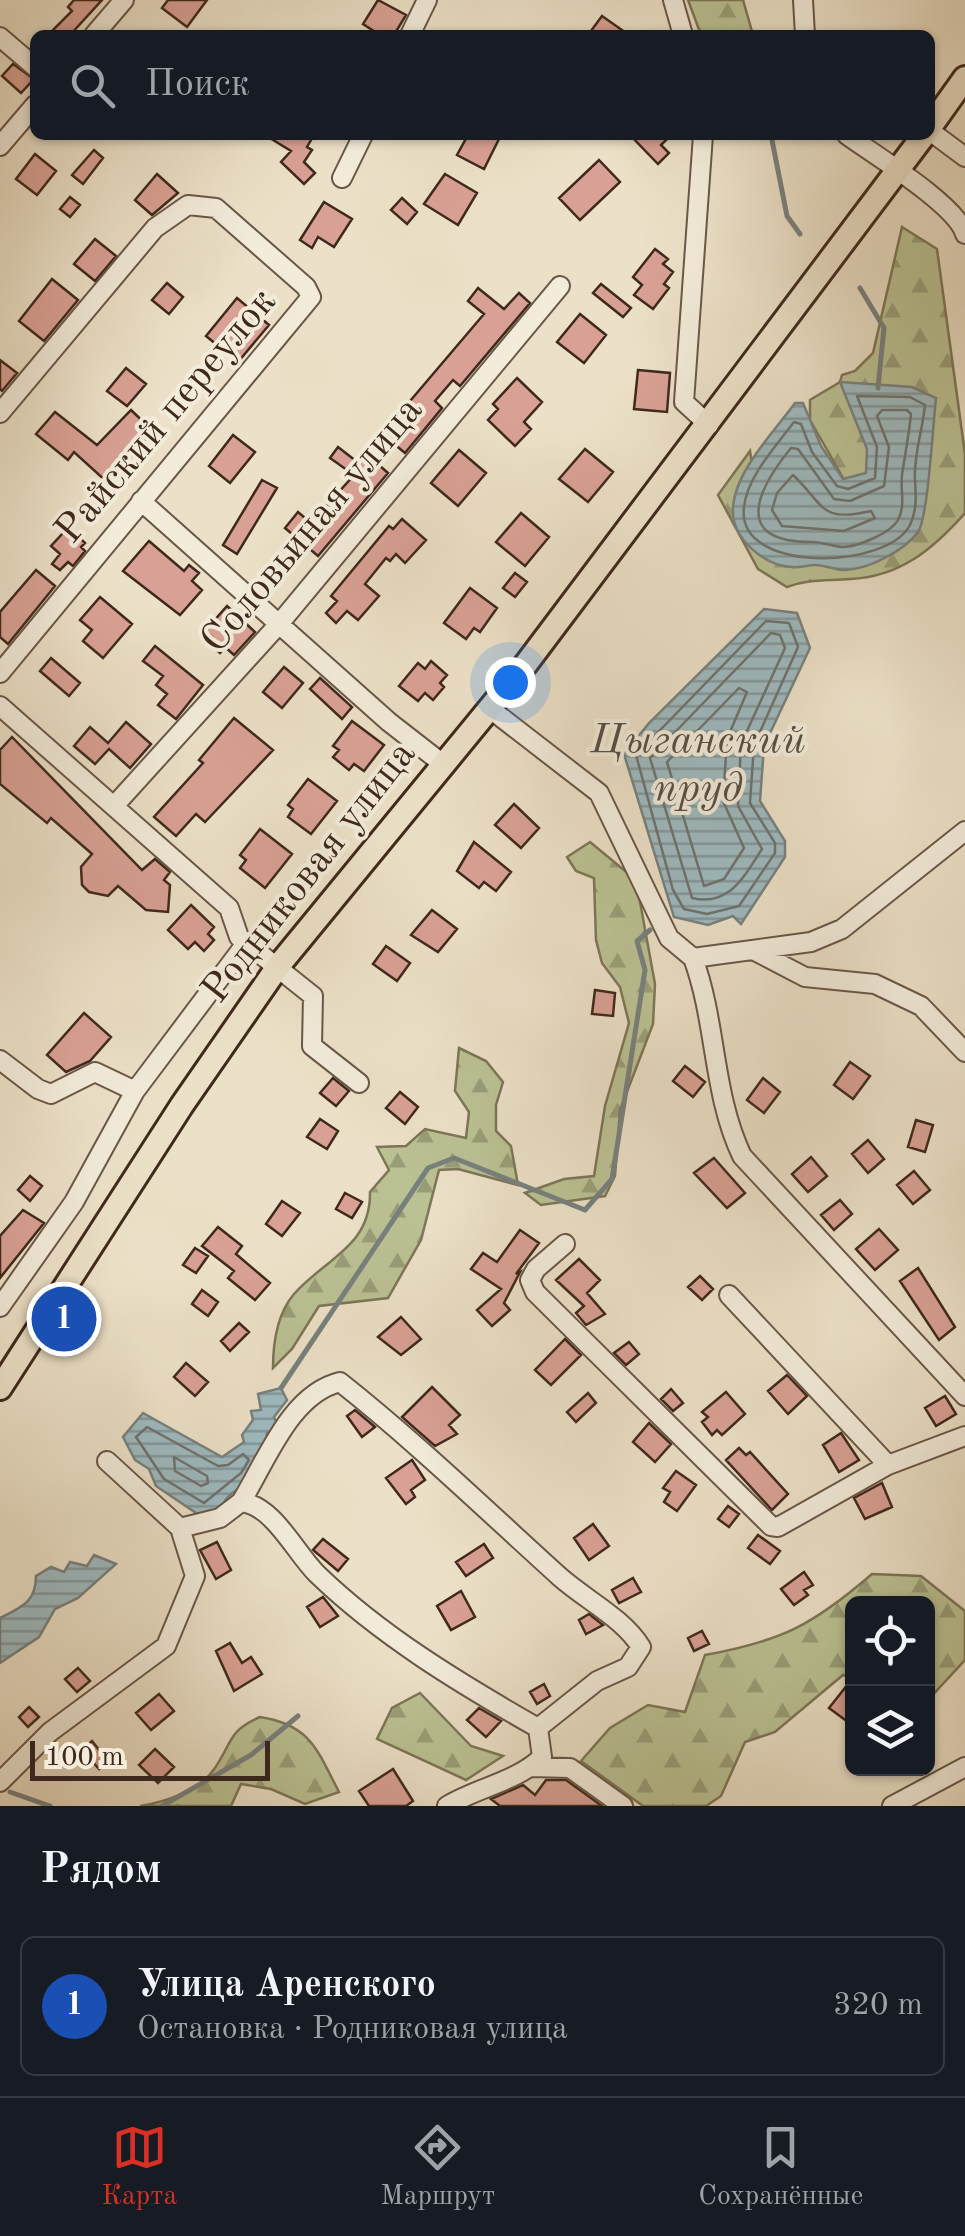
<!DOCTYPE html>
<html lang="ru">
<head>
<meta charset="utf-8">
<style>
  body { margin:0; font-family:"Old Standard TT",serif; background:#20242c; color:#f1f3f6 }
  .controls { position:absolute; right:30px; bottom:30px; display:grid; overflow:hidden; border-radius:15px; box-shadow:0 2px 8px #0004 }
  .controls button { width:90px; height:90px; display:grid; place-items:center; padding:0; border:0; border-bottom:2px solid #363941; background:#171b24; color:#f1f3f6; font:50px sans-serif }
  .scale { position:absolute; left:30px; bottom:25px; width:240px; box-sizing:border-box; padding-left:10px; border:5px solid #3f291d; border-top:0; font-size:28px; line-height:35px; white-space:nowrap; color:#3f291d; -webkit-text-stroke:8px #f3ecdb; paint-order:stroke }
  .you { position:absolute; left:510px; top:682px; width:35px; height:35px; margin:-25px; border:8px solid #fff; border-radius:50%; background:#1a73e8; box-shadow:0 0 0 15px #1a73e833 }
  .badge { display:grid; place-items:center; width:65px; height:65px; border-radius:50%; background:#d93025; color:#fff; font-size:32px; font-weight:700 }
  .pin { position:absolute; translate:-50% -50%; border:5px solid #fff; box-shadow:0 2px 10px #0006 }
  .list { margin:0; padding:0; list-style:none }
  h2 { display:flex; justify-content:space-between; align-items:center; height:130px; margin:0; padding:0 40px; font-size:42px }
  h2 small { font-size:32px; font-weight:400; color:#9ea1a6 }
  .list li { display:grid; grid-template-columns:65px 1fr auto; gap:30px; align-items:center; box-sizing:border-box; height:140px; margin:0 20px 20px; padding:0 20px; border:2px solid #363941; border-radius:15px }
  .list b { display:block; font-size:38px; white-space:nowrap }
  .list p { margin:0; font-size:32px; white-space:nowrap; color:#9ea1a6 }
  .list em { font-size:32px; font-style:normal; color:#9ea1a6 }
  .icon { flex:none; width:55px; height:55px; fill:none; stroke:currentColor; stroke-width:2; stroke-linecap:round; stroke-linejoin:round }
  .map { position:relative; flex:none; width:965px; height:1806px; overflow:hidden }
  .search { position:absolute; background:#171b24; box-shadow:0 2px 8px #0004; left:30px; right:30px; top:30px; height:110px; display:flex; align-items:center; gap:25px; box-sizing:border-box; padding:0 35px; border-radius:15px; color:#9ea1a6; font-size:38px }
  .sheet { height:290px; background:#171b24 }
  nav { display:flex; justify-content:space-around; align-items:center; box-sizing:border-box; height:140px; border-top:2px solid #363941; background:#171b24; font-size:28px; color:#9ea1a6 }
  nav a { display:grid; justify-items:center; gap:5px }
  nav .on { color:#d93025 }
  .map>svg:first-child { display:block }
</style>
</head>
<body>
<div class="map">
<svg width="965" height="1806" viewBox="0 0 965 1806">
  <defs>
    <pattern id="forest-firs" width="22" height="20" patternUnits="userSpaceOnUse" patternTransform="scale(2.5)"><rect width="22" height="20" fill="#bbc294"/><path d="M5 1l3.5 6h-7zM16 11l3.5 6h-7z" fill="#999e78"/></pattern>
    <pattern id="water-rules" width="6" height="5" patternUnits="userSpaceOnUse" patternTransform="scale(2.5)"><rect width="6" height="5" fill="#9ebbc1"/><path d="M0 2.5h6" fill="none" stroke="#82989c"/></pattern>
  </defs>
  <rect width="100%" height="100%" fill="#ece1c8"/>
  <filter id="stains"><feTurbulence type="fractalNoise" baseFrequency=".002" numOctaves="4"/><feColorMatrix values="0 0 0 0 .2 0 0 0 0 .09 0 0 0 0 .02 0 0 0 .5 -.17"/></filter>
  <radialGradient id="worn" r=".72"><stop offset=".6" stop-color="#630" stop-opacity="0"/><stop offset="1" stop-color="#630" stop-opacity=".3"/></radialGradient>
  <path fill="url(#forest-firs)" stroke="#7d7658" stroke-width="2.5" d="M 688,0 L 743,0 L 753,35 L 701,35 Z
    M 902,227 L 937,249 L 965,454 L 965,513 C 933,549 900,577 850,579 C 828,581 808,579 787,587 L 758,569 L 718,495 L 750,451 L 757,496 L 855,499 L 810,420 L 810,400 L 840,382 L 842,375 L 855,371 L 873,353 Z
    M 590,842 L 636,880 L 655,984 L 653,1024 L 620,1110 L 615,1176 L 605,1196 L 541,1205 L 525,1193 L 564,1179 L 594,1176 L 605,1106 L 629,1023 L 620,987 L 602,963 L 596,940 L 594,878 L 576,871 L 567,857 Z
    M 459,1048 L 486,1061 L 503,1082 L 496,1105 L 496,1131 L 511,1146 L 518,1185 L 458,1169 L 439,1170 L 421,1240 L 388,1298 L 319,1306 L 292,1349 L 273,1368 C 273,1342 277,1314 294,1294 C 326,1258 371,1246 370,1192 L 389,1170 L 377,1147 L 406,1146 L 425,1129 L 466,1138 L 469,1112 L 455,1091 Z
    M 872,1574 L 921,1576 L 965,1611 L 965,1660 L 928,1700 L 928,1604 L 852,1604 L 852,1678 L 843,1675 L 775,1732 L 745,1742 L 721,1796 L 706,1806 L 643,1806 L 581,1761 L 610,1728 L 648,1705 L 685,1712 L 705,1655 C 782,1641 813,1625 872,1574 Z
    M 420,1693 L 471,1746 L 503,1756 L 466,1780 L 377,1739 L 392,1708 Z
    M 260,1717 C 311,1725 317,1750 339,1792 L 305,1804 L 271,1789 L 241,1784 L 231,1806 L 140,1806 C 165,1802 200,1791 215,1768 C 233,1741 228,1731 260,1717 Z"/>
  <path fill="url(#water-rules)" stroke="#78817f" stroke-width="2.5" d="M 840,382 L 912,387 L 936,398 C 933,424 928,518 918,532 C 904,551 869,569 845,570 C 835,570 825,565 815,565 C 807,565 799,568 792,567 C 764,566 731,538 733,508 C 735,471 774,432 795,403 L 803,403 L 821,446 L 843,479 L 866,473 L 867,449 Z
    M 764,609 L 797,613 L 810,648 L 764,746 L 760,801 L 785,841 L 785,857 L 741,924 L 733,916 L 708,925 L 674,917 L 624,754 L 649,723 Z
    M 281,1388 L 287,1400 L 274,1417 L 280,1431 L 267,1433 C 265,1450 261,1466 250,1479 C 240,1491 226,1492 222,1508 L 202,1517 L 156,1486 L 149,1469 L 135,1460 L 123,1437 L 143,1413 L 222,1457 L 244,1442 L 242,1435 L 253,1420 L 251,1411 L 261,1410 L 258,1394 Z
    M 94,1555 L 116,1564 L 78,1598 L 55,1609 L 39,1637 L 0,1663 L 0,1618 C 22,1607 36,1602 36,1576 L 51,1567 L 64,1572 L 70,1562 L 87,1566 Z"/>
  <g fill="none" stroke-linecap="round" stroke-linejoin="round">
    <path stroke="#6e726f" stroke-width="2.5" d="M 857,396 L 910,397 L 925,405 C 923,429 913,457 915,480 C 916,495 917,511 910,525 C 887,570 735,574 744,507 C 747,477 776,446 794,422 L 801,424 L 812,452 L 837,486 L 848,489 L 875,478 L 877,447 Z
      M 882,410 L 907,410 L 911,414 C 909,434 905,455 902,475 C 900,490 906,505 898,520 C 891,533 859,546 844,547 C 834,547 823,542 813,542 C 733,543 755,492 791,448 L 798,449 L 834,499 L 850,501 L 884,486 L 889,447 L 877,416 Z
      M 793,475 C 825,505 819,523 871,511 L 875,518 L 844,531 L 782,526 L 772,510 L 777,493 Z
      M 766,621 L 789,623 L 798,647 L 754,745 L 750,803 L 775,843 L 775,853 L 739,906 L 707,914 L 684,909 L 673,890 L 636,755 Z
      M 771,633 L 780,635 L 785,648 L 741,744 L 738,806 L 762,849 C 744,876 730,907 692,898 L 650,758 Z
      M 739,688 L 747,692 L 727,739 L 723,801 L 744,848 L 724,879 L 704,886 L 667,762 Z
      M 147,1427 L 218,1466 L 228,1465 L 243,1454 L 249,1460 L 241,1473 L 204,1503 L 164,1479 L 136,1437 Z
      M 174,1457 L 207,1476 L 208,1483 L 201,1486 L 175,1471 Z"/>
    <path stroke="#78817f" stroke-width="5" d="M 771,135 L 787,216 L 800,234
      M 860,288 L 884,328 L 878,388
      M 281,1388 L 428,1168 L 454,1158 L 585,1210 L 612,1179 L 645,970 L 637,941 L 650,930
      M 10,1792 L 50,1806
      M 162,1806 L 251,1755 L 298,1716"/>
  </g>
  <path fill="#d9a195" stroke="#3f291d" stroke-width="2.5" d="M 74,0 L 102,0 L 70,35 L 48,35 L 72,11 L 68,7 Z
    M 168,0 L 207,0 L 187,27 L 162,8 Z
    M 378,0 L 406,15 L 394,35 L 380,35 L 363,24 Z
    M 602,16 L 629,35 L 588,35 Z
    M 13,64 L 34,79 L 21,93 L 2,76 Z
    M 265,135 L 302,135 L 311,140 L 307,147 L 312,150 L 304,162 L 315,173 L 304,184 L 281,162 L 291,151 Z
    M 468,135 L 501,135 L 484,169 L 457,155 Z
    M 630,135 L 671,135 L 661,145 L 669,153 L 658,164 Z
    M 94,150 L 103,158 L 83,184 L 72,175 Z
    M 35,154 L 56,171 L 37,195 L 16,179 Z
    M 599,160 L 620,182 L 580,220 L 559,198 Z
    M 157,174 L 178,193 L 152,215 L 135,200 Z
    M 445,174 L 477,193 L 458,225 L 424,204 Z
    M 70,197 L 80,205 L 70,217 L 60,209 Z
    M 402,198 L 417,212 L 407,224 L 391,210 Z
    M 324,202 L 352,219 L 334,247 L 318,237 L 312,248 L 300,240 Z
    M 95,239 L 116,256 L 95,281 L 74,264 Z
    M 655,249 L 668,259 L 663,264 L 673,272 L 664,284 L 669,288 L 653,309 L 634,295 L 642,285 L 633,277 Z
    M 52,279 L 78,300 L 44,341 L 19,321 Z
    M 167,283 L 183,297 L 169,314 L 152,300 Z
    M 601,284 L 631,308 L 623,317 L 593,293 Z
    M 478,288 L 504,309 L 519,293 L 530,303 L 460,386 L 453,380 L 435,401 L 442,408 L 405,453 L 382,434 L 484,314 L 468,301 Z
    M 237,298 L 269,325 L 238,362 L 206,336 Z
    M 580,314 L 606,335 L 584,363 L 557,342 Z
    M 0,360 L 17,373 L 2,391 L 0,389 Z
    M 126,368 L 146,384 L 127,406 L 107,391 Z
    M 638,370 L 670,373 L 667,412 L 634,409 Z
    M 517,378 L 542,402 L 524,422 L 531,429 L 515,446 L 488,420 L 498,409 L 493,404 Z
    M 131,410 L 153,431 L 108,483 L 74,452 L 68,460 L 36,434 L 55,412 L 97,445 Z
    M 233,435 L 255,452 L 230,483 L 209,466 Z
    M 338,447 L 356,461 L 364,452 L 388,473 L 318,556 L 285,528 L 298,512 L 311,523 L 354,475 L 330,458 Z
    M 585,449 L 613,472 L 588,502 L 559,479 Z
    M 459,450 L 486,473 L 458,506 L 431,483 Z
    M 262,480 L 277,488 L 237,554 L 223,545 Z
    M 521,513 L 549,537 L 525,566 L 496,542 Z
    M 402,519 L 426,540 L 405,563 L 396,554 L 390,561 L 386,558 L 365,584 L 379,596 L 358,620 L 347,611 L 336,623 L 326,613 L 337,601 L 331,596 L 389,526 L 393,529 Z
    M 64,532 L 72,539 L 76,534 L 85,543 L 81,547 L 85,551 L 73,566 L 68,562 L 60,570 L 52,564 L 60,554 L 51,546 Z
    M 149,541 L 184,571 L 189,565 L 199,573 L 192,581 L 202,590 L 180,615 L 123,571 Z
    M 36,570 L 55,586 L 8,644 L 0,637 L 0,612 Z
    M 515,573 L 527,582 L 515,597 L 503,588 Z
    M 470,588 L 497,608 L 480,632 L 474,628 L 466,639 L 444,623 Z
    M 100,597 L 132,624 L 103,658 L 83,641 L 92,630 L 80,620 Z
    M 227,606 L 255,632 L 234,655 L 225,647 L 220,653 L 208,642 L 212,637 L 205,631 Z
    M 155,646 L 203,685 L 176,719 L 158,705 L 167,694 L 156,685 L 163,676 L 143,661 Z
    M 51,658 L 80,683 L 69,696 L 40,671 Z
    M 431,661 L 447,675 L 440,683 L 444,687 L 433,700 L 425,693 L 418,701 L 399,686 L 418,663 L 425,669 Z
    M 284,667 L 303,683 L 282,708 L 263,692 Z
    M 320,678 L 352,707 L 342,719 L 310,689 Z
    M 234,718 L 273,750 L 205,822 L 196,814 L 176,836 L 154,817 L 203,763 L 199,760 Z
    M 352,721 L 384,745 L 364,771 L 354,764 L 349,770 L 333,757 L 339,750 L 333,746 Z
    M 126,722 L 151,744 L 130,768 L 109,749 L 95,764 L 74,746 L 90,727 L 108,743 Z
    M 12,737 L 142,870 L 155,859 L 170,872 L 164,880 L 170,885 L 168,912 L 146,910 L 118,886 L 108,896 L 89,892 L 82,885 L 81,867 L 92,854 L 51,818 L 47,823 L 0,784 L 0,750 Z
    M 308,779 L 337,801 L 311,834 L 288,817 L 293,809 L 288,805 Z
    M 514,804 L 539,828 L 521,848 L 495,825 Z
    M 260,829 L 292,854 L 265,888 L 240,868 L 246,860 L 240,855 Z
    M 474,842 L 511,872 L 496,891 L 484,882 L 479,888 L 457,871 Z
    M 191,905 L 214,927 L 208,934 L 214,940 L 204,951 L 195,942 L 188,949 L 168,930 Z
    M 432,910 L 457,929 L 438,952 L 411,935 Z
    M 386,946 L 410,963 L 397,981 L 373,964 Z
    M 595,990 L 615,993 L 613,1016 L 592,1014 Z
    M 84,1013 L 111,1037 L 90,1061 L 66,1072 L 47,1055 Z
    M 850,1062 L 870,1076 L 853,1099 L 834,1085 Z
    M 685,1066 L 705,1082 L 693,1097 L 673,1081 Z
    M 333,1078 L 349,1091 L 336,1106 L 320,1093 Z
    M 763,1078 L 780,1092 L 764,1113 L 747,1100 Z
    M 400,1092 L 418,1107 L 405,1124 L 386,1108 Z
    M 320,1119 L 338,1131 L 327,1149 L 307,1137 Z
    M 916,1120 L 933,1125 L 925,1152 L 908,1147 Z
    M 868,1140 L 884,1159 L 868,1173 L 852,1154 Z
    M 811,1157 L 827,1176 L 808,1192 L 792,1174 Z
    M 714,1158 L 745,1193 L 727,1208 L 694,1173 Z
    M 914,1171 L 930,1190 L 913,1204 L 897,1185 Z
    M 30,1176 L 42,1186 L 30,1201 L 18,1190 Z
    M 345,1193 L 362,1202 L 352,1218 L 336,1209 Z
    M 840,1200 L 852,1214 L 834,1230 L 821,1215 Z
    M 282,1201 L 300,1213 L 282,1236 L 266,1224 Z
    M 23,1210 L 44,1223 L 0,1278 L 0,1236 Z
    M 218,1227 L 242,1246 L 236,1254 L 270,1283 L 255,1300 L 228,1278 L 234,1271 L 202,1246 Z
    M 879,1229 L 898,1250 L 875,1270 L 856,1249 Z
    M 520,1230 L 539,1243 L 516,1274 L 520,1272 L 504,1303 L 510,1310 L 492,1326 L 477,1310 L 501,1289 L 471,1269 L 483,1253 L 497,1262 Z
    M 195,1248 L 208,1256 L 196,1273 L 183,1265 Z
    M 579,1259 L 600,1280 L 587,1293 L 605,1314 L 586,1325 L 576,1313 L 584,1306 L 556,1280 Z
    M 918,1268 L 955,1327 L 939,1340 L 900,1281 Z
    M 700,1276 L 713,1289 L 702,1300 L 688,1287 Z
    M 202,1290 L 218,1302 L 208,1316 L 192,1304 Z
    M 401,1317 L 421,1339 L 401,1355 L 378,1337 Z
    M 239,1323 L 249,1332 L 230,1351 L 221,1341 Z
    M 565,1339 L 581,1355 L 551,1385 L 535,1370 Z
    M 629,1342 L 639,1354 L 626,1365 L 614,1353 Z
    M 186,1363 L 208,1382 L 195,1396 L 174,1377 Z
    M 787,1375 L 807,1396 L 788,1414 L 768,1391 Z
    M 432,1387 L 460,1415 L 449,1425 L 457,1434 L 435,1446 L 402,1417 Z
    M 671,1389 L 683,1403 L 673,1411 L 661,1399 Z
    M 726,1392 L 745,1414 L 722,1435 L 717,1430 L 712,1435 L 702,1422 L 708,1417 L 702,1412 Z
    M 588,1393 L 596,1403 L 576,1422 L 567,1412 Z
    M 945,1396 L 956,1414 L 936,1426 L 925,1408 Z
    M 355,1410 L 375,1427 L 362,1437 L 347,1416 Z
    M 649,1423 L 671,1444 L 655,1462 L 633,1442 Z
    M 841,1433 L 859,1460 L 839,1472 L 823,1445 Z
    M 739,1448 L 746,1455 L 750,1452 L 788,1494 L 772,1510 L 726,1460 Z
    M 412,1460 L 425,1480 L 411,1490 L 415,1497 L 406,1504 L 386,1478 Z
    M 676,1471 L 696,1485 L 677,1511 L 664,1502 L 670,1492 L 663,1488 Z
    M 882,1483 L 892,1507 L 865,1519 L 854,1498 Z
    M 728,1506 L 739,1514 L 729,1527 L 718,1519 Z
    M 593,1524 L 609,1546 L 589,1560 L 574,1538 Z
    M 758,1535 L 780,1551 L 770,1564 L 748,1548 Z
    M 323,1539 L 348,1559 L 338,1571 L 313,1550 Z
    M 217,1542 L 231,1570 L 216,1579 L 200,1550 Z
    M 484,1544 L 493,1558 L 466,1576 L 456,1562 Z
    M 804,1572 L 813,1585 L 804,1590 L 808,1595 L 794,1605 L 781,1589 Z
    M 633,1578 L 641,1592 L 619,1603 L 612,1590 Z
    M 461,1591 L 475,1617 L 451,1630 L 437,1606 Z
    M 323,1597 L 338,1616 L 320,1627 L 307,1607 Z
    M 589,1614 L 603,1625 L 586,1634 L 579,1620 Z
    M 702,1631 L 709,1644 L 694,1651 L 688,1638 Z
    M 230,1643 L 242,1663 L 251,1657 L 262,1674 L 234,1691 L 216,1651 Z
    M 78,1668 L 90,1681 L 77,1692 L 65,1679 Z
    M 852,1679 L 852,1725 L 829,1708 Z
    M 544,1684 L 550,1696 L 537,1704 L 530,1692 Z
    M 159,1694 L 174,1711 L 151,1730 L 136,1713 Z
    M 29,1707 L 39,1717 L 28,1727 L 19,1717 Z
    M 479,1708 L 501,1721 L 486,1737 L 467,1720 Z
    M 92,1741 L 108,1761 L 99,1769 L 82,1750 Z
    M 155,1749 L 174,1767 L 158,1783 L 139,1765 Z
    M 393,1769 L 413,1801 L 406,1806 L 369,1806 L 359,1791 Z
    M 546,1780 L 566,1780 L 602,1806 L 500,1806 L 491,1799 L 523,1785 L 535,1795 Z"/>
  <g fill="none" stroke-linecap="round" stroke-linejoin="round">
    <defs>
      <path id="minor" d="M 673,0 L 683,35
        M 803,0 L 805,35
        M 94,35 L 124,0
        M 410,35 L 427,0
        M 0,37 L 35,67
        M 930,131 L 965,157
        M 703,135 L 684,402 L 709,425
        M 847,135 C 873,154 957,205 965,234
        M 0,146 L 35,105
        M 342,178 L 363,135
        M 0,413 L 155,228 L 188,205 L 216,208 L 306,287 L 311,297 L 0,673
        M 141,501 L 389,722 L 443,764
        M 0,706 L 229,908 L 239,937 L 313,996 L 312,1046 L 359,1083
        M 489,708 L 599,793 L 669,938 L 693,958 L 811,942 L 842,929 L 965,831
        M 114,806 L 279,624 L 560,286
        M 757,952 L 805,977 L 875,984 L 921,1006 L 965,1052
        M 693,958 C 717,1023 712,1093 742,1156 L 965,1396
        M 0,1060 L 38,1089 L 51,1094 L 95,1072 L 135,1091
        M 565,1244 L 536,1269 L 530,1280 L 535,1292 L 771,1526 L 778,1527 L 888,1465 L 965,1436
        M 729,1295 L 888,1465
        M 0,1307 L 74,1202 L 135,1091 L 247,942
        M 241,1502 C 266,1462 290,1394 340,1382 C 417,1443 487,1511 560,1577 C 586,1600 623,1618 641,1647 L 628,1667 L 597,1681 L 538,1728 L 542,1757 C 518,1781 476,1788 447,1806
        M 180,1528 L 220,1518 L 241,1502 C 273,1505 295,1552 317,1574 C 381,1636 461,1684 538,1728
        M 531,1767 L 570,1768 L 623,1806
        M 0,1782 L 50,1732 L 166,1646 L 195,1576 L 180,1528 L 107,1461
        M 892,1806 L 965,1767"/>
      <path id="major" d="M 930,127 L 965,78
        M 0,1388 L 182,1105 L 279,965 L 526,664 L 924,135"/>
    </defs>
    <use href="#minor" stroke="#6a5748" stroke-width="22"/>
    <use href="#major" stroke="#3f291d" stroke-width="28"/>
    <use href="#minor" stroke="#f3ecdb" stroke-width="18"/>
    <use href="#major" stroke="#ece1c8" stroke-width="22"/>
  </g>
  <g text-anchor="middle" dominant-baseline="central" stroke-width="8" stroke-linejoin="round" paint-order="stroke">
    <g font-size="40" fill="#3f291d" stroke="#f3ecdb">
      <text transform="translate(167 417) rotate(-50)">Райский переулок</text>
      <text transform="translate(313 526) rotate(-50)">Соловьиная улица</text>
      <text transform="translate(310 873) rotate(-52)">Родниковая улица</text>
    </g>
    <g font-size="42" font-style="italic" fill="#574e46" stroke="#f3ecdb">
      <text x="698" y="742">Цыганский<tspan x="698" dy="48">пруд</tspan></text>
    </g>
  </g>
  <rect width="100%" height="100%" filter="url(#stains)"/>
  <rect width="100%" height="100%" fill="url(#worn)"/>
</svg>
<div class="controls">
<button><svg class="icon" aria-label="locate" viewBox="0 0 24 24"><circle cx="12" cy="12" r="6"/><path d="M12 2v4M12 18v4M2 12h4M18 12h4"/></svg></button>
<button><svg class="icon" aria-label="layers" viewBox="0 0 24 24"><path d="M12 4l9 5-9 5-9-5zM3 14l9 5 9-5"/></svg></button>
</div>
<div class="scale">100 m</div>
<div class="you"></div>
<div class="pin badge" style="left:64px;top:1319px;background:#1a4fb4">1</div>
<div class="search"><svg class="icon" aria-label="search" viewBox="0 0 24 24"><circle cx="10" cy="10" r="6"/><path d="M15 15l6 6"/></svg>Поиск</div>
</div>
<section class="sheet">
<h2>Рядом<small></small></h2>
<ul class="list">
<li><span class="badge" style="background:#1a4fb4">1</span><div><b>Улица Аренского</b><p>Остановка · Родниковая улица</p></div><em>320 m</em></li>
</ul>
</section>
<nav>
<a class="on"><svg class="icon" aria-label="map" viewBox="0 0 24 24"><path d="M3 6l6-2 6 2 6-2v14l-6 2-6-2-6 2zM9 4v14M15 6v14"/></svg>Карта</a>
<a><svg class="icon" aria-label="directions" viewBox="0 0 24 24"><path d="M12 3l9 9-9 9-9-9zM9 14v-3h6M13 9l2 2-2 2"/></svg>Маршрут</a>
<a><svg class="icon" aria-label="saved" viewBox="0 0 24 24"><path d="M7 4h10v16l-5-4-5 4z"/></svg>Сохранённые</a>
</nav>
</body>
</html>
